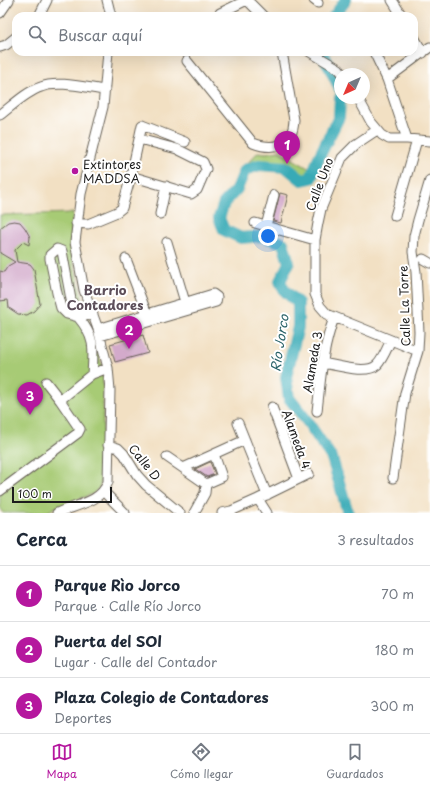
<!DOCTYPE html>
<html lang="es">
<head>
<meta charset="utf-8">
<style>
  body { margin:0; font-family:"Playpen Sans",sans-serif; background:#f2f2f3; color:#1f2937 }
  .compass { position:absolute; left:334px; top:68px; width:36px; height:36px; border-radius:50%; background:#fff; box-shadow:0 4px 16px #0002; rotate:224deg }
  .scale { position:absolute; left:12px; bottom:10px; width:100px; box-sizing:border-box; padding-left:4px; border:2px solid #1c1c1c; border-top:0; font-size:11px; line-height:14px; white-space:nowrap; color:#1c1c1c; -webkit-text-stroke:3px #fff; paint-order:stroke }
  .you { position:absolute; left:268px; top:236px; width:14px; height:14px; margin:-10px; border:3px solid #fff; border-radius:50%; background:#1a73e8; box-shadow:0 0 0 6px #1a73e833 }
  .badge { display:grid; place-items:center; width:26px; height:26px; border-radius:50%; background:#b5179e; color:#fff; font-size:13px; font-weight:700 }
  .pin { position:absolute; translate:-50% -33px; filter:drop-shadow(0 1px 2px #0008) }
  .pin::after { content:''; position:absolute; top:21px; width:14px; height:12px; background:inherit; clip-path:polygon(0 0,100% 0,50% 100%) }
  .list { margin:0; padding:0; list-style:none }
  h2 { display:flex; justify-content:space-between; align-items:center; height:52px; margin:0; padding:0 16px; font-size:17px }
  h2 small { font-size:13px; font-weight:400; color:#747a83 }
  .list li { display:grid; grid-template-columns:26px 1fr auto; gap:12px; align-items:center; box-sizing:border-box; height:56px; padding:0 16px; border-top:1px solid #e0e1e3 }
  .list b { display:block; font-size:15px; white-space:nowrap }
  .list p { margin:0; font-size:13px; white-space:nowrap; color:#747a83 }
  .list em { font-size:13px; font-style:normal; color:#747a83 }
  .icon { flex:none; width:22px; height:22px; fill:none; stroke:currentColor; stroke-width:2; stroke-linecap:round; stroke-linejoin:round }
  .map { position:relative; flex:none; width:430px; height:513px; overflow:hidden }
  .search { position:absolute; background:#fff; box-shadow:0 4px 16px #0002; left:12px; right:12px; top:12px; height:44px; display:flex; align-items:center; gap:10px; box-sizing:border-box; padding:0 14px; border-radius:12px; color:#747a83; font-size:15px }
  .sheet { height:220px; background:#fff }
  nav { display:flex; justify-content:space-around; align-items:center; box-sizing:border-box; height:56px; border-top:1px solid #e0e1e3; background:#fff; font-size:11px; color:#747a83 }
  nav a { display:grid; justify-items:center; gap:2px }
  nav .on { color:#b5179e }
  .map>svg:first-child { display:block }
</style>
</head>
<body>
<div class="map">
<svg width="430" height="513" viewBox="0 0 430 513">
  <rect width="100%" height="100%" fill="#fff"/>
  <filter id="ink" filterUnits="userSpaceOnUse"><feTurbulence type="fractalNoise" baseFrequency=".025" numOctaves="2"/><feDisplacementMap in="SourceGraphic" scale="8" xChannelSelector="R" yChannelSelector="G"/><feConvolveMatrix kernelMatrix="1 2 1 2 8 2 1 2 1" color-interpolation-filters="sRGB"/></filter>
  <filter id="wash" filterUnits="userSpaceOnUse"><feTurbulence type="fractalNoise" baseFrequency=".012" numOctaves="4" result="noise"/><feDisplacementMap in="SourceGraphic" scale="16" xChannelSelector="R" yChannelSelector="G"/><feGaussianBlur stdDeviation="0.9" result="paint"/><feColorMatrix in="noise" values="0 0 0 0 0 0 0 0 0 0 0 0 0 0 0 0 0 1.4 0 .05"/><feComposite in="paint" operator="in"/></filter>
  <g filter="url(#wash)">
    <rect width="100%" height="100%" fill="#f2e0c3"/>
    <path fill="#a7cb74" stroke="#627448" d="M 279,151 L 310,169 L 305,176 L 302,177 L 287,164 L 258,163 L 243,168 L 258,152 L 266,153 Z
      M 73,213 L 71,238 L 72,256 L 89,324 L 103,369 L 103,457 L 100,487 L 93,494 L 54,508 L 46,513 L 3,513 L 0,509 L 0,215 Z"/>
    <g fill="none" stroke-linecap="round" stroke-linejoin="round">
      <path stroke="#39aab6" stroke-width="12" d="M 334,16 L 346,0
        M 322,52 L 340,89
        M 340,98 L 339,117 L 319,157 L 311,178 L 302,180 L 286,167 L 259,165 L 245,170 L 237,189 L 224,203 L 219,218 L 224,230 L 241,238 L 262,236 L 283,243 L 289,263 L 280,281 L 284,290 L 298,303 L 298,327 L 286,377 L 289,398 L 307,421 L 332,458 L 348,513"/>
    </g>
    <g id="blocks">
      <path fill="#d3aacb" d="M 280,193 L 288,195 L 281,223 L 273,221 Z
        M 14,221 L 20,222 L 25,228 L 30,237 L 29,245 L 23,242 L 15,250 L 17,262 L 30,264 L 34,269 L 40,304 L 34,311 L 27,315 L 18,314 L 9,308 L 8,300 L 0,301 L 0,271 L 4,272 L 8,266 L 15,262 L 0,253 L 0,228 L 8,222 Z
        M 143,335 L 148,353 L 115,362 L 110,344 Z
        M 210,462 L 215,474 L 207,477 L 195,469 Z"/>
    </g>
  </g>
  <g filter="url(#ink)">
    <use href="#blocks" fill-opacity="0" stroke="#676156" stroke-width="1"/>
    <g fill="none" stroke-linecap="round" stroke-linejoin="round">
      <defs>
        <path id="minor" d="M 107,0 L 111,16
          M 247,0 L 263,16
          M 314,0 L 318,3
          M 392,0 L 402,16
          M 0,13 L 9,0
          M 39,16 L 47,0
          M 218,16 L 220,13 L 247,0
          M 414,37 L 423,53
          M 0,47 L 6,45 L 16,37
          M 310,52 L 339,69 L 343,74
          M 374,52 L 387,79 L 407,139
          M 187,61 L 253,143 C 274,151 293,146 294,120 L 282,52
          M 387,79 L 430,47
          M 358,98 L 371,122 L 382,135 L 389,139 L 407,139 L 430,141
          M 0,115 C 13,105 26,92 41,87 C 58,80 87,88 105,90
          M 377,130 L 356,144 L 342,158 L 321,209 L 318,223 L 315,240 L 315,294 L 320,306 L 327,314 L 413,349
          M 139,139 L 142,125 L 185,142
          M 160,214 L 166,186
          M 395,216 L 417,140
          M 76,223 L 88,224 L 117,212 L 122,208 L 131,176 L 139,139 L 177,149 L 203,162 L 206,169 L 197,190 L 191,194 L 131,176
          M 255,223 L 315,240
          M 266,226 L 274,195
          M 167,242 L 185,302
          M 126,259 L 147,314
          M 423,259 L 430,263
          M 90,306 L 77,309 L 72,305 L 62,251 L 57,249 L 50,255 L 50,259 L 57,293 L 61,308 L 67,314 L 78,317 L 93,314
          M 78,317 C 95,337 94,348 92,374
          M 98,329 L 213,294 L 217,297 L 216,302 L 100,336
          M 322,363 C 336,365 366,375 377,365 C 383,359 387,348 391,340
          M 46,382 L 60,400
          M 272,407 L 299,479
          M 317,411 C 321,378 322,350 334,318
          M 238,423 L 267,495
          M 108,445 L 118,448 L 124,454 L 137,475 L 146,485 L 180,513
          M 214,454 L 222,477 L 206,484 L 183,468 Z
          M 214,454 L 245,440
          M 167,457 L 183,468
          M 393,478 L 405,393 L 418,351 L 419,332 L 416,272 L 413,252 L 414,236 L 418,220 L 430,180
          M 0,491 L 78,433 L 80,429 L 77,425 L 60,400 L 92,374 L 108,368
          M 104,492 L 125,513
          M 258,499 L 309,474
          M 57,513 C 75,505 101,503 108,482 L 110,390 L 108,368 L 98,329 L 84,290 L 75,242 L 81,194 L 103,107 L 108,52
          M 194,513 L 205,493 L 206,484
          M 222,513 L 231,511 L 258,499 L 267,513"/>
      </defs>
      <use href="#minor" stroke="#676156" stroke-width="11"/>
      <use href="#minor" stroke="#fff" stroke-width="9"/>
    </g>
  </g>
  <circle fill="#b5179e" stroke="#fff" stroke-width="1.5" cx="75" cy="171" r="4"/>
  <g text-anchor="middle" dominant-baseline="central" stroke-width="4" stroke-linejoin="round" paint-order="stroke">
    <g font-size="12" fill="#1c1c1c" stroke="#fff" text-anchor="start">
      <text x="83" y="164">Extintores<tspan x="83" dy="14">MADDSA</tspan></text>
    </g>
    <g font-size="12" fill="#1c1c1c" stroke="#fff">
      <text transform="translate(319 184) rotate(-69)">Calle Uno</text>
      <text transform="translate(404 306) rotate(-92)">Calle La Torre</text>
      <text transform="translate(312 362) rotate(-80)">Alameda 3</text>
      <text transform="translate(297 439) rotate(70)">Alameda 4</text>
      <text transform="translate(145 462) rotate(51)">Calle D</text>
    </g>
    <g font-size="13" font-weight="bold" fill="#5c4e59" stroke="#fff">
      <text x="105" y="289">Barrio<tspan x="105" dy="15">Contadores</tspan></text>
    </g>
    <g font-size="13" font-style="italic" fill="#2a6369" stroke="#fff">
      <text transform="translate(279 343) rotate(-81)">Río Jorco</text>
    </g>
  </g>
</svg>
<svg class="compass" viewBox="-18 -18 36 36"><path d="M0-13l5 13h-10z" fill="#e53935"/><path d="M0 13l5-13h-10z" fill="#747a83"/></svg>
<div class="scale">100 m</div>
<div class="you"></div>
<div class="pin badge" style="left:287px;top:164px">1</div>
<div class="pin badge" style="left:129px;top:349px">2</div>
<div class="pin badge" style="left:30px;top:415px">3</div>
<div class="search"><svg class="icon" aria-label="search" viewBox="0 0 24 24"><circle cx="10" cy="10" r="6"/><path d="M15 15l6 6"/></svg>Buscar aquí</div>
</div>
<section class="sheet">
<h2>Cerca<small>3 resultados</small></h2>
<ul class="list">
<li><span class="badge">1</span><div><b>Parque Rìo Jorco</b><p>Parque · Calle Río Jorco</p></div><em>70 m</em></li>
<li><span class="badge">2</span><div><b>Puerta del SOl</b><p>Lugar · Calle del Contador</p></div><em>180 m</em></li>
<li><span class="badge">3</span><div><b>Plaza Colegio de Contadores</b><p>Deportes</p></div><em>300 m</em></li>
</ul>
</section>
<nav>
<a class="on"><svg class="icon" aria-label="map" viewBox="0 0 24 24"><path d="M3 6l6-2 6 2 6-2v14l-6 2-6-2-6 2zM9 4v14M15 6v14"/></svg>Mapa</a>
<a><svg class="icon" aria-label="directions" viewBox="0 0 24 24"><path d="M12 3l9 9-9 9-9-9zM9 14v-3h6M13 9l2 2-2 2"/></svg>Cómo llegar</a>
<a><svg class="icon" aria-label="saved" viewBox="0 0 24 24"><path d="M7 4h10v16l-5-4-5 4z"/></svg>Guardados</a>
</nav>
</body>
</html>
